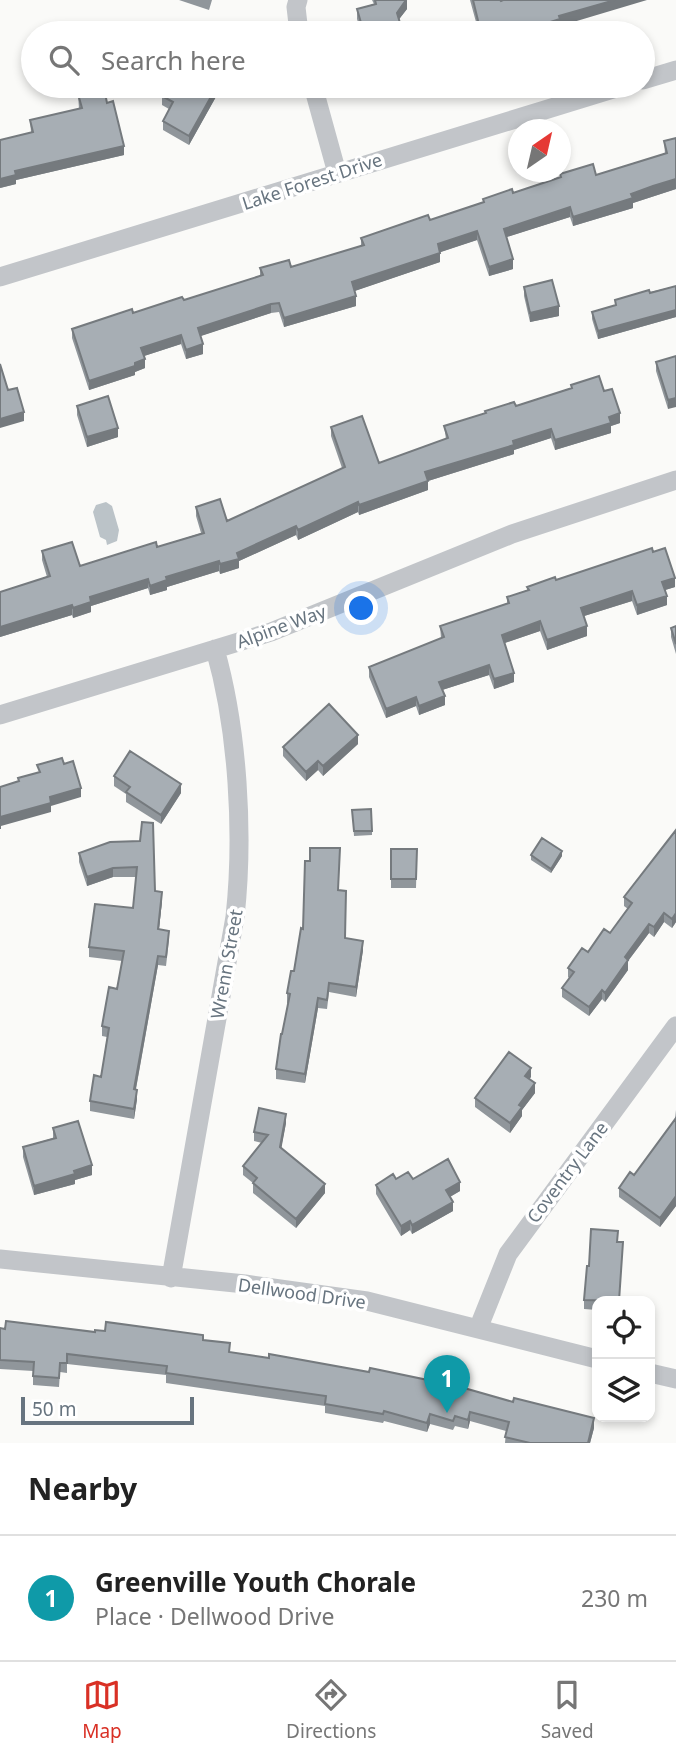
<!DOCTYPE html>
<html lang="en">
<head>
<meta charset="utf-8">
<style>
  body { margin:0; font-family:"Noto Sans",sans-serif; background:#f2f2f2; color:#222 }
  .controls { position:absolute; right:21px; bottom:21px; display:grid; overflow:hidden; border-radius:14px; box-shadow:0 4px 10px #0003 }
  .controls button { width:63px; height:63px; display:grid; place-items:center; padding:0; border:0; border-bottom:2px solid #e0e0e0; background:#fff; color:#222; font:35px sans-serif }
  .compass { position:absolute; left:508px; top:119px; width:63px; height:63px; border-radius:50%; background:#fff; box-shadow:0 4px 10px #0003; rotate:34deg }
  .scale { position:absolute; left:21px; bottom:18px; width:173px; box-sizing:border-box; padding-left:7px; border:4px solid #67747f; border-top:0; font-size:19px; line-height:24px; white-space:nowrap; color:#67747f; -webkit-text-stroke:5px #fff; paint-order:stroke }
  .you { position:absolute; left:362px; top:609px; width:24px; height:24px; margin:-18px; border:5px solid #fff; border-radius:50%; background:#1a73e8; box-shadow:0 0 0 10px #1a73e833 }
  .badge { display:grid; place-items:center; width:46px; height:46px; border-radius:50%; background:#d93025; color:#fff; font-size:23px; font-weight:700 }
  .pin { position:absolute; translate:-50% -58px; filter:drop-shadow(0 2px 4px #0008) }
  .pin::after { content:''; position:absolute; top:37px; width:24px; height:21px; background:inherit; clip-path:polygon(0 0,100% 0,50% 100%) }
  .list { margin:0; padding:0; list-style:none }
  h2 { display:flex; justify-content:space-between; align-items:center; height:91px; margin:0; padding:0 28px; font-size:30px }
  h2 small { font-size:23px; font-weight:400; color:#767676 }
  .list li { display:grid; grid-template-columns:46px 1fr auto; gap:21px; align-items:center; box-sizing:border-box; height:126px; padding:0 28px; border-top:2px solid #e0e0e0 }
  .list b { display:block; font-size:26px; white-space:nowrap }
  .list p { margin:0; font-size:23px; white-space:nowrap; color:#767676 }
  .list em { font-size:23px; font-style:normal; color:#767676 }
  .icon { flex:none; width:38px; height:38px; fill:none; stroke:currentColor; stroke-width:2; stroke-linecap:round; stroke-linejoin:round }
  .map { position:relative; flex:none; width:676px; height:1443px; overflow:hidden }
  .search { position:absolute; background:#fff; box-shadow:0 4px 10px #0003; left:21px; right:21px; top:21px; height:77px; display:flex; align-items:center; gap:18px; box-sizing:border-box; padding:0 24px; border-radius:38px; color:#767676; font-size:26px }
  .sheet { height:217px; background:#fff }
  nav { display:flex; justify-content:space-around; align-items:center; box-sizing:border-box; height:98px; border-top:2px solid #e0e0e0; background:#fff; font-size:19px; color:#767676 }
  nav a { display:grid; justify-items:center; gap:4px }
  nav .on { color:#d93025 }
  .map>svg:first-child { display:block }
</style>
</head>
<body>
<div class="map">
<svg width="676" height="1443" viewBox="0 0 676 1443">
  <rect width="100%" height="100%" fill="#fafaf8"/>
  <path fill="#bbc3c8" d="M 106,502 L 112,506 L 119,530 L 117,541 L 107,545 L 106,540 L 100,537 L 93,512 L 96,505 Z"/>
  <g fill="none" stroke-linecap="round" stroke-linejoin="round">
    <path stroke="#c2c5c9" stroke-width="19" d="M 298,0 L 296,7 L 299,33
      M 643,80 L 676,70
      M 313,86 L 337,173
      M 0,277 L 623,86
      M 0,715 L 271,632 L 512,534 L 676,480
      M 0,1259 L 245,1284 L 367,1301 L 597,1359
      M 171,1278 L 235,917 C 244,834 238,730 215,649
      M 478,1329 L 508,1254 L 676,1026
      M 650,1373 L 676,1379"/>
  </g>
  <path fill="#90969b" d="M 179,0 L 212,0 L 209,10 Z
    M 372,0 L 407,0 L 407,9 L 399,19 L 403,33 L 361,33 L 357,19 L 357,9 L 374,4 Z
    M 470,0 L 500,0 L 560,26 L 560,29 L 546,33 L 479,33 Z
    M 222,86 L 189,145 L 163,130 L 163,121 L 169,109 L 162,105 L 162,96 Z
    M 78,94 L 107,103 L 124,155 L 16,180 L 16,184 L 0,188 L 31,132 L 30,120 L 79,109 Z
    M 676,138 L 676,189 L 633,203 L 633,208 L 573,226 L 570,217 L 506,237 L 513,269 L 489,276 L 477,240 L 440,252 L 440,262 L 354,291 L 356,306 L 284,327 L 279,312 L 271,313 L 200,336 L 203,354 L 186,359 L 181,344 L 144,356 L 145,368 L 135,372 L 135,375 L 89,390 L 72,338 L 72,329 L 184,300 L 260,276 L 260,268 L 291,267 L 361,246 L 361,238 L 430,220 L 483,202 L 483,199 L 513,193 L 560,178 L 560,174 L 596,175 L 665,154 L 664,141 Z
    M 676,286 L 676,317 L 598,339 L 592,319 L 592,312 L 615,305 L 615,300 Z
    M 524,287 L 559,316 L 530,322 L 524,296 Z
    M 676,356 L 668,409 L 656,371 L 656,362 Z
    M 571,385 L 604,391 L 620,423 L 611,426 L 611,433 L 555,450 L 551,438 L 514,450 L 514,454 L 428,481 L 428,490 L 359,515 L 358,512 L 298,540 L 296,535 L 239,561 L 239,568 L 220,574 L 219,571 L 167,587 L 167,590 L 150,595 L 148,588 L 91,606 L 91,612 L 73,618 L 72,615 L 0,637 L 0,592 L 47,577 L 42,560 L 42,551 L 80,566 L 157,547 L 201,533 L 196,516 L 196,507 L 227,521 L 342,468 L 331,436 L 331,427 L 379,463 L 446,439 L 444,426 L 485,414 L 485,411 L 516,406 L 571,389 Z
    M 77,406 L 118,437 L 87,447 L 77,415 Z
    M 653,552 L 675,587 L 665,590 L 667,605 L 637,615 L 632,601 L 584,616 L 587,636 L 547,650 L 540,631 L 504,643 L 514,682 L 494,689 L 489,675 L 442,690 L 445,705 L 419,715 L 416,706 L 386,718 L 369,677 L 369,667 L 441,638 L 440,626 L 507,604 L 507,597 L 527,590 L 527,587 L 556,580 Z
    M 676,626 L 676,654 L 671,637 L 671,628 Z
    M 358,744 L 323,776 L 318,770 L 306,781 L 283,756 L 283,747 Z
    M 114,776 L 181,793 L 161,824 L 126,802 L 126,794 L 114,786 Z
    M 352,810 L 372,831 L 372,835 L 354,836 Z
    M 676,830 L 676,922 L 672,928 L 664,922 L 654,937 L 649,933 L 628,961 L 628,970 L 605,1002 L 602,999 L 589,1016 L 562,997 L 562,988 L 569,978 L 568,977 L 568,968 L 588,952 L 610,933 L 628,909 L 624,906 L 624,897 Z
    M 140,841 L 155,891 L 162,901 L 159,929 L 169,940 L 166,966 L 158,965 L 136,1089 L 137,1099 L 134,1119 L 90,1111 L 90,1101 L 101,1077 L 107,1037 L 102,1036 L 102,1026 L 117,989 L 122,961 L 89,957 L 89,947 L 133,908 L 136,877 L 113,877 L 87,886 L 79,862 L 79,853 Z
    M 391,849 L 417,849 L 416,888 L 391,888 Z
    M 531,855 L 562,856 L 551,873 L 531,860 Z
    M 339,890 L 345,938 L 363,950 L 356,997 L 329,992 L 327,1009 L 318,1008 L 305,1083 L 276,1079 L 276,1069 L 288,1003 L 287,1003 L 287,993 L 294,971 L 303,929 Z
    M 531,1077 L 529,1079 L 535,1093 L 522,1110 L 522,1116 L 510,1133 L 475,1107 L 475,1098 Z
    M 676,1110 L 676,1206 L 660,1227 L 619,1197 L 619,1188 L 634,1175 L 675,1119 Z
    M 286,1123 L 281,1148 L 325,1193 L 296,1228 L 253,1193 L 253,1183 L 243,1175 L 243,1166 L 262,1143 L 254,1141 L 254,1132 Z
    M 53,1128 L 92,1175 L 75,1180 L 75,1184 L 34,1195 L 23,1157 L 23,1147 L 53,1138 Z
    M 396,1179 L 413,1179 L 460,1191 L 450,1197 L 453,1211 L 412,1234 L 410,1230 L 401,1236 L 376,1194 L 376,1185 Z
    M 618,1242 L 623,1252 L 597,1301 L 597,1310 L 584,1309 L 584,1300 L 589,1266 Z
    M 0,1328 L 95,1332 L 203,1340 L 230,1352 L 594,1428 L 590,1443 L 505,1443 L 506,1431 L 470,1421 L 468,1429 L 455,1426 L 453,1430 L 430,1424 L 427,1432 L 384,1421 L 383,1423 L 325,1413 L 325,1406 L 166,1383 L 166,1375 L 67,1364 L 67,1373 L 60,1372 L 59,1387 L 33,1385 L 33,1371 L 0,1369 Z"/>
  <path fill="#757a7e" d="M 407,0 L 407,9 L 397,22 L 397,13 Z
    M 615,0 L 647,0 L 560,26 L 560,29 L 546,33 L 515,33 L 559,16 Z
    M 217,86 L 222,86 L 189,145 L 189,136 Z
    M 378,86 L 393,86 L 378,90 Z
    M 124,146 L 124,155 L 16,180 L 16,184 L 0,188 L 0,179 L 15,171 Z
    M 676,179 L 676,189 L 633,203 L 633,208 L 573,226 L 573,217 L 653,186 Z
    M 570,207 L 570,217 L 504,238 L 504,229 Z
    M 477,231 L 477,240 L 438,253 L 438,244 Z
    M 440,253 L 440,262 L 352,292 L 352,282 Z
    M 513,259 L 513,269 L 489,276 L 489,267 Z
    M 356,296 L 356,306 L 284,327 L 284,318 Z
    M 271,304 L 271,313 L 198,337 L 198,328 Z
    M 559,306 L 559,316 L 530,322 L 530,313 Z
    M 676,310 L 676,317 L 598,339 L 598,331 Z
    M 181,335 L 181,344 L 141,357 L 141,348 Z
    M 203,344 L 203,354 L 186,359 L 186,350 Z
    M 145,359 L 145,368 L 135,372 L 135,375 L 89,390 L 89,381 Z
    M 676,398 L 676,407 L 668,409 L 668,400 Z
    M 24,412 L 24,421 L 0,428 L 0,419 Z
    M 620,413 L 620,423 L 611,426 L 611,433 L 555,450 L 555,440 L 609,417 Z
    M 118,428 L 118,437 L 87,447 L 87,437 Z
    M 551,429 L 551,438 L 514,450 L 514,454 L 428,481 L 428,490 L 359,515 L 359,505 L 425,472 L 513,441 Z
    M 358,502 L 358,512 L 298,540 L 298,530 Z
    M 296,526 L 296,535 L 239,561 L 239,568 L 220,574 L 220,564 L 237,553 Z
    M 219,561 L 219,571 L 167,587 L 167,590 L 150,595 L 150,586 L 166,577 Z
    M 675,578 L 675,587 L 662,591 L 662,582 Z
    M 148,579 L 148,588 L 91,606 L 91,612 L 73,618 L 73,608 L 90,597 Z
    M 632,591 L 632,601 L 581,617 L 581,608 Z
    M 667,596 L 667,605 L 637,615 L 637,605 Z
    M 72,605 L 72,615 L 0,637 L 0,627 Z
    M 540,621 L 540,631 L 502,644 L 502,635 Z
    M 587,626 L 587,636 L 547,650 L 547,640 Z
    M 489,665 L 489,675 L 439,691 L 439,682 Z
    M 514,673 L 514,682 L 494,689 L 494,679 Z
    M 445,696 L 445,705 L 419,715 L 419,706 Z
    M 416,697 L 416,706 L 386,718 L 386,709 Z
    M 358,735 L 358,744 L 323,776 L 323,766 Z
    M 318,761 L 318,770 L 306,781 L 306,772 Z
    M 181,784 L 181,793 L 161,824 L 161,815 Z
    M 81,788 L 81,797 L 51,806 L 51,812 L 1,826 L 1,829 L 0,829 L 0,817 L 50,797 Z
    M 562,851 L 562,856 L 551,873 L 551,869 Z
    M 113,868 L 113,877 L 87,886 L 87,877 Z
    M 162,892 L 162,901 L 158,938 L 158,929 Z
    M 664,913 L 664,922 L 654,937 L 654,927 Z
    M 676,913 L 676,922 L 672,928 L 672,919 Z
    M 649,924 L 649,933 L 628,961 L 628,970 L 605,1002 L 605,993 L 625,957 Z
    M 363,941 L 363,950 L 356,997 L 356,987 Z
    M 158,956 L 158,965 L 134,1099 L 134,1089 Z
    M 602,990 L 602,999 L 589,1016 L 589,1007 Z
    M 318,998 L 318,1008 L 305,1083 L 305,1074 Z
    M 531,1068 L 531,1077 L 525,1085 L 525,1076 Z
    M 535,1083 L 535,1093 L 522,1110 L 522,1116 L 510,1133 L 510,1123 L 519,1105 Z
    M 137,1090 L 137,1099 L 134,1119 L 134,1109 Z
    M 286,1114 L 286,1123 L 280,1156 L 280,1147 Z
    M 92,1165 L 92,1175 L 75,1180 L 75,1184 L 34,1195 L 34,1186 L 74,1171 Z
    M 460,1182 L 460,1191 L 446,1199 L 446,1190 Z
    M 325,1184 L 325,1193 L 296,1228 L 296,1219 Z
    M 676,1196 L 676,1206 L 660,1227 L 660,1218 Z
    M 453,1202 L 453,1211 L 412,1234 L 412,1225 Z
    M 410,1221 L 410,1230 L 401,1236 L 401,1226 Z
    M 470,1412 L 470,1421 L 468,1429 L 468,1420 Z
    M 430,1414 L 430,1424 L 427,1432 L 427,1423 Z
    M 594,1418 L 594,1428 L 590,1443 L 588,1443 Z"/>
  <path fill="#a7aeb4" stroke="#757a7e" stroke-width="2" d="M 375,0 L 406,0 L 397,13 L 403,33 L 364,33 L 357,9 L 376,4 Z
    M 473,0 L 500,0 L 501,1 L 503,0 L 615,0 L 559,16 L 560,19 L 515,33 L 512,33 L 511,31 L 504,33 L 481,33 Z
    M 168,86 L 217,86 L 189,136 L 163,121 L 173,102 L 162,96 Z
    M 104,88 L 107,103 L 113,101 L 124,146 L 15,171 L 16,175 L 0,179 L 0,140 L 33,132 L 30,120 L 82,108 L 78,94 Z
    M 676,138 L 676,179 L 653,186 L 631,194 L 633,198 L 573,217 L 570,207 L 504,229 L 513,259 L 489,267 L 477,231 L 438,244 L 440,253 L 352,282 L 356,296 L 284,318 L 279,303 L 271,304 L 198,328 L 203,344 L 186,350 L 181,335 L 141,348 L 145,359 L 135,363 L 135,366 L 89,381 L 72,329 L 132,309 L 133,313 L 182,297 L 184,300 L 263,275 L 260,268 L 289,260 L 291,267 L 364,245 L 361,238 L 428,215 L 430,220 L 484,202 L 483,199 L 512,189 L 513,193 L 561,177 L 560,174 L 593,164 L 596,175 L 667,153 L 664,141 Z
    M 552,280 L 559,306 L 530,313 L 524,287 Z
    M 676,286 L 676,310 L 598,331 L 592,312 L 616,305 L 615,300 L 649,290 L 650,293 Z
    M 676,356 L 676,398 L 668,400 L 656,362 Z
    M 0,364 L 8,390 L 17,388 L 24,412 L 0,419 Z
    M 599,376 L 604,391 L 612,389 L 620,413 L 609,417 L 611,423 L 555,440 L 551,429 L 513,441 L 514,445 L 425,472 L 428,481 L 359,505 L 358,502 L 298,530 L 296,526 L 237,553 L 239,559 L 220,564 L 219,561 L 166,577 L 167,580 L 150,586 L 148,579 L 90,597 L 91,602 L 73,608 L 72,605 L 0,627 L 0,592 L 50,576 L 42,551 L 72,542 L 80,566 L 156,542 L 157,547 L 204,533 L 196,507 L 220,499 L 227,521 L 345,467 L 331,427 L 362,416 L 379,463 L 448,438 L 444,426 L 486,413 L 485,411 L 514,402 L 516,406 L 572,388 L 571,385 Z
    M 108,396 L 118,428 L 87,437 L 77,406 Z
    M 652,548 L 653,552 L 665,548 L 675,578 L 662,582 L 667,596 L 637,605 L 632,591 L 581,608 L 587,626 L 547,640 L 540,621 L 502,635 L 514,673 L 494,679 L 489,665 L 439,682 L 445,696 L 419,706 L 416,697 L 386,709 L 369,667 L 444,637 L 440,626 L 509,603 L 507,597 L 529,590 L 527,587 L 555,577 L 556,580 Z
    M 676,626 L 676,644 L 671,628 Z
    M 329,704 L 358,735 L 323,766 L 318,761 L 306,772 L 283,747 Z
    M 130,751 L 181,784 L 161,815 L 126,792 L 130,787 L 114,776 Z
    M 62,758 L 64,764 L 73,761 L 81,788 L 50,797 L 51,803 L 0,817 L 1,819 L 0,819 L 0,787 L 19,781 L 18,778 L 40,772 L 37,765 Z
    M 371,809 L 372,831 L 354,831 L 352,810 Z
    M 142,822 L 153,823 L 155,891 L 162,892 L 158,929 L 169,931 L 166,957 L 158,956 L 134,1089 L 137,1090 L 134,1109 L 90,1101 L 94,1075 L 101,1077 L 109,1028 L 102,1026 L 109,987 L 117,989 L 124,951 L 89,947 L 95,904 L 133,908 L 137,867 L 113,868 L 87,877 L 79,853 L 110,842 L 140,841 Z
    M 676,830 L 676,913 L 672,919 L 664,913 L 654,927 L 649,924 L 625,957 L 628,960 L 605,993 L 602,990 L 589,1007 L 562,988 L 574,972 L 568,968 L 582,948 L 588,952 L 604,929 L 610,933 L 632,903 L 624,897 Z
    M 542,838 L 562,851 L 551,869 L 531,855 Z
    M 310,848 L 340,848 L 338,890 L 346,891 L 345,938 L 363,941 L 356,987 L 329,983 L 327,1000 L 318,998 L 305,1074 L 276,1069 L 281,1034 L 282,1034 L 290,994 L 287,993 L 291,971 L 294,971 L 301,928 L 303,929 L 305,861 L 310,861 Z
    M 391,849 L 417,849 L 416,879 L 391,879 Z
    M 509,1052 L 531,1068 L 525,1076 L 535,1083 L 519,1105 L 522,1107 L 510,1123 L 475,1098 Z
    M 259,1108 L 286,1114 L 280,1147 L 325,1184 L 296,1219 L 253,1183 L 257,1178 L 243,1166 L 268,1135 L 254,1132 Z
    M 676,1118 L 676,1196 L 660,1218 L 619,1188 L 630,1172 L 634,1175 Z
    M 78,1121 L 92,1165 L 74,1171 L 75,1174 L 34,1186 L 23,1147 L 56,1138 L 53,1128 Z
    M 448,1159 L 460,1182 L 446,1190 L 453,1202 L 412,1225 L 410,1221 L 401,1226 L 376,1185 L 393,1174 L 396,1179 L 408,1172 L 413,1179 Z
    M 591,1229 L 618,1231 L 617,1242 L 623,1242 L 619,1301 L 584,1300 L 587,1266 L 589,1266 Z
    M 6,1321 L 95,1332 L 95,1330 L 105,1331 L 106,1322 L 203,1335 L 203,1340 L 230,1343 L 229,1352 L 269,1358 L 269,1354 L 369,1372 L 370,1368 L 428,1380 L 429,1378 L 513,1402 L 514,1398 L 594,1418 L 588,1443 L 530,1443 L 505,1437 L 509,1422 L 470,1412 L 468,1420 L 455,1416 L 453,1421 L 430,1414 L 427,1423 L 384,1411 L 383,1414 L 325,1404 L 326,1396 L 166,1373 L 167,1366 L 67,1354 L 67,1363 L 60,1363 L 59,1378 L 33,1376 L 34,1362 L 0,1360 L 0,1328 L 5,1329 Z"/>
  <g text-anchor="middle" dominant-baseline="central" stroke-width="7" stroke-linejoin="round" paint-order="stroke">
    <g font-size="18" fill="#67747f" stroke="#fff">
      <text transform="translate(312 181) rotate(-18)">Lake Forest Drive</text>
      <text transform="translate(281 626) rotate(-20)">Alpine Way</text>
      <text transform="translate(226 964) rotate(-80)">Wrenn Street</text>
      <text transform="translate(567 1172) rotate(-53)">Coventry Lane</text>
      <text transform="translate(302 1293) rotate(8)">Dellwood Drive</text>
    </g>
  </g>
</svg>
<div class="controls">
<button><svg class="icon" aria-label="locate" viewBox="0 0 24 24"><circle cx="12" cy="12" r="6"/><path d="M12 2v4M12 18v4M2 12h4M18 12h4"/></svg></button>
<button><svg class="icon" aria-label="layers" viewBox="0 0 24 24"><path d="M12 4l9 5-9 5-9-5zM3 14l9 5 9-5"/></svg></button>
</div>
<svg class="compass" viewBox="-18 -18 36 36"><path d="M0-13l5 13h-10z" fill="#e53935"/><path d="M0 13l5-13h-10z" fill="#767676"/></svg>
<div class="scale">50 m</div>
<div class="you"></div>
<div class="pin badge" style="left:447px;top:1413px;background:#0f9aa8">1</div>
<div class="search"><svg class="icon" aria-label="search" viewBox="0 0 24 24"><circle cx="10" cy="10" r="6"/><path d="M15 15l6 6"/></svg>Search here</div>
</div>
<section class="sheet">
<h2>Nearby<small></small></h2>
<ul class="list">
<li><span class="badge" style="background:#0f9aa8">1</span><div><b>Greenville Youth Chorale</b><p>Place · Dellwood Drive</p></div><em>230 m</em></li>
</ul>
</section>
<nav>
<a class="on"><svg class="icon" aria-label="map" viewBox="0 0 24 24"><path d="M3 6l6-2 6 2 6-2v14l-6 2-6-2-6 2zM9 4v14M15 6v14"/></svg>Map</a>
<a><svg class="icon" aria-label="directions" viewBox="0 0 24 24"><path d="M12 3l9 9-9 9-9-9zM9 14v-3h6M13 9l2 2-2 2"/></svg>Directions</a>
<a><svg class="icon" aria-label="saved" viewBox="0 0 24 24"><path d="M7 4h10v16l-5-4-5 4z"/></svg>Saved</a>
</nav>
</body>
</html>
